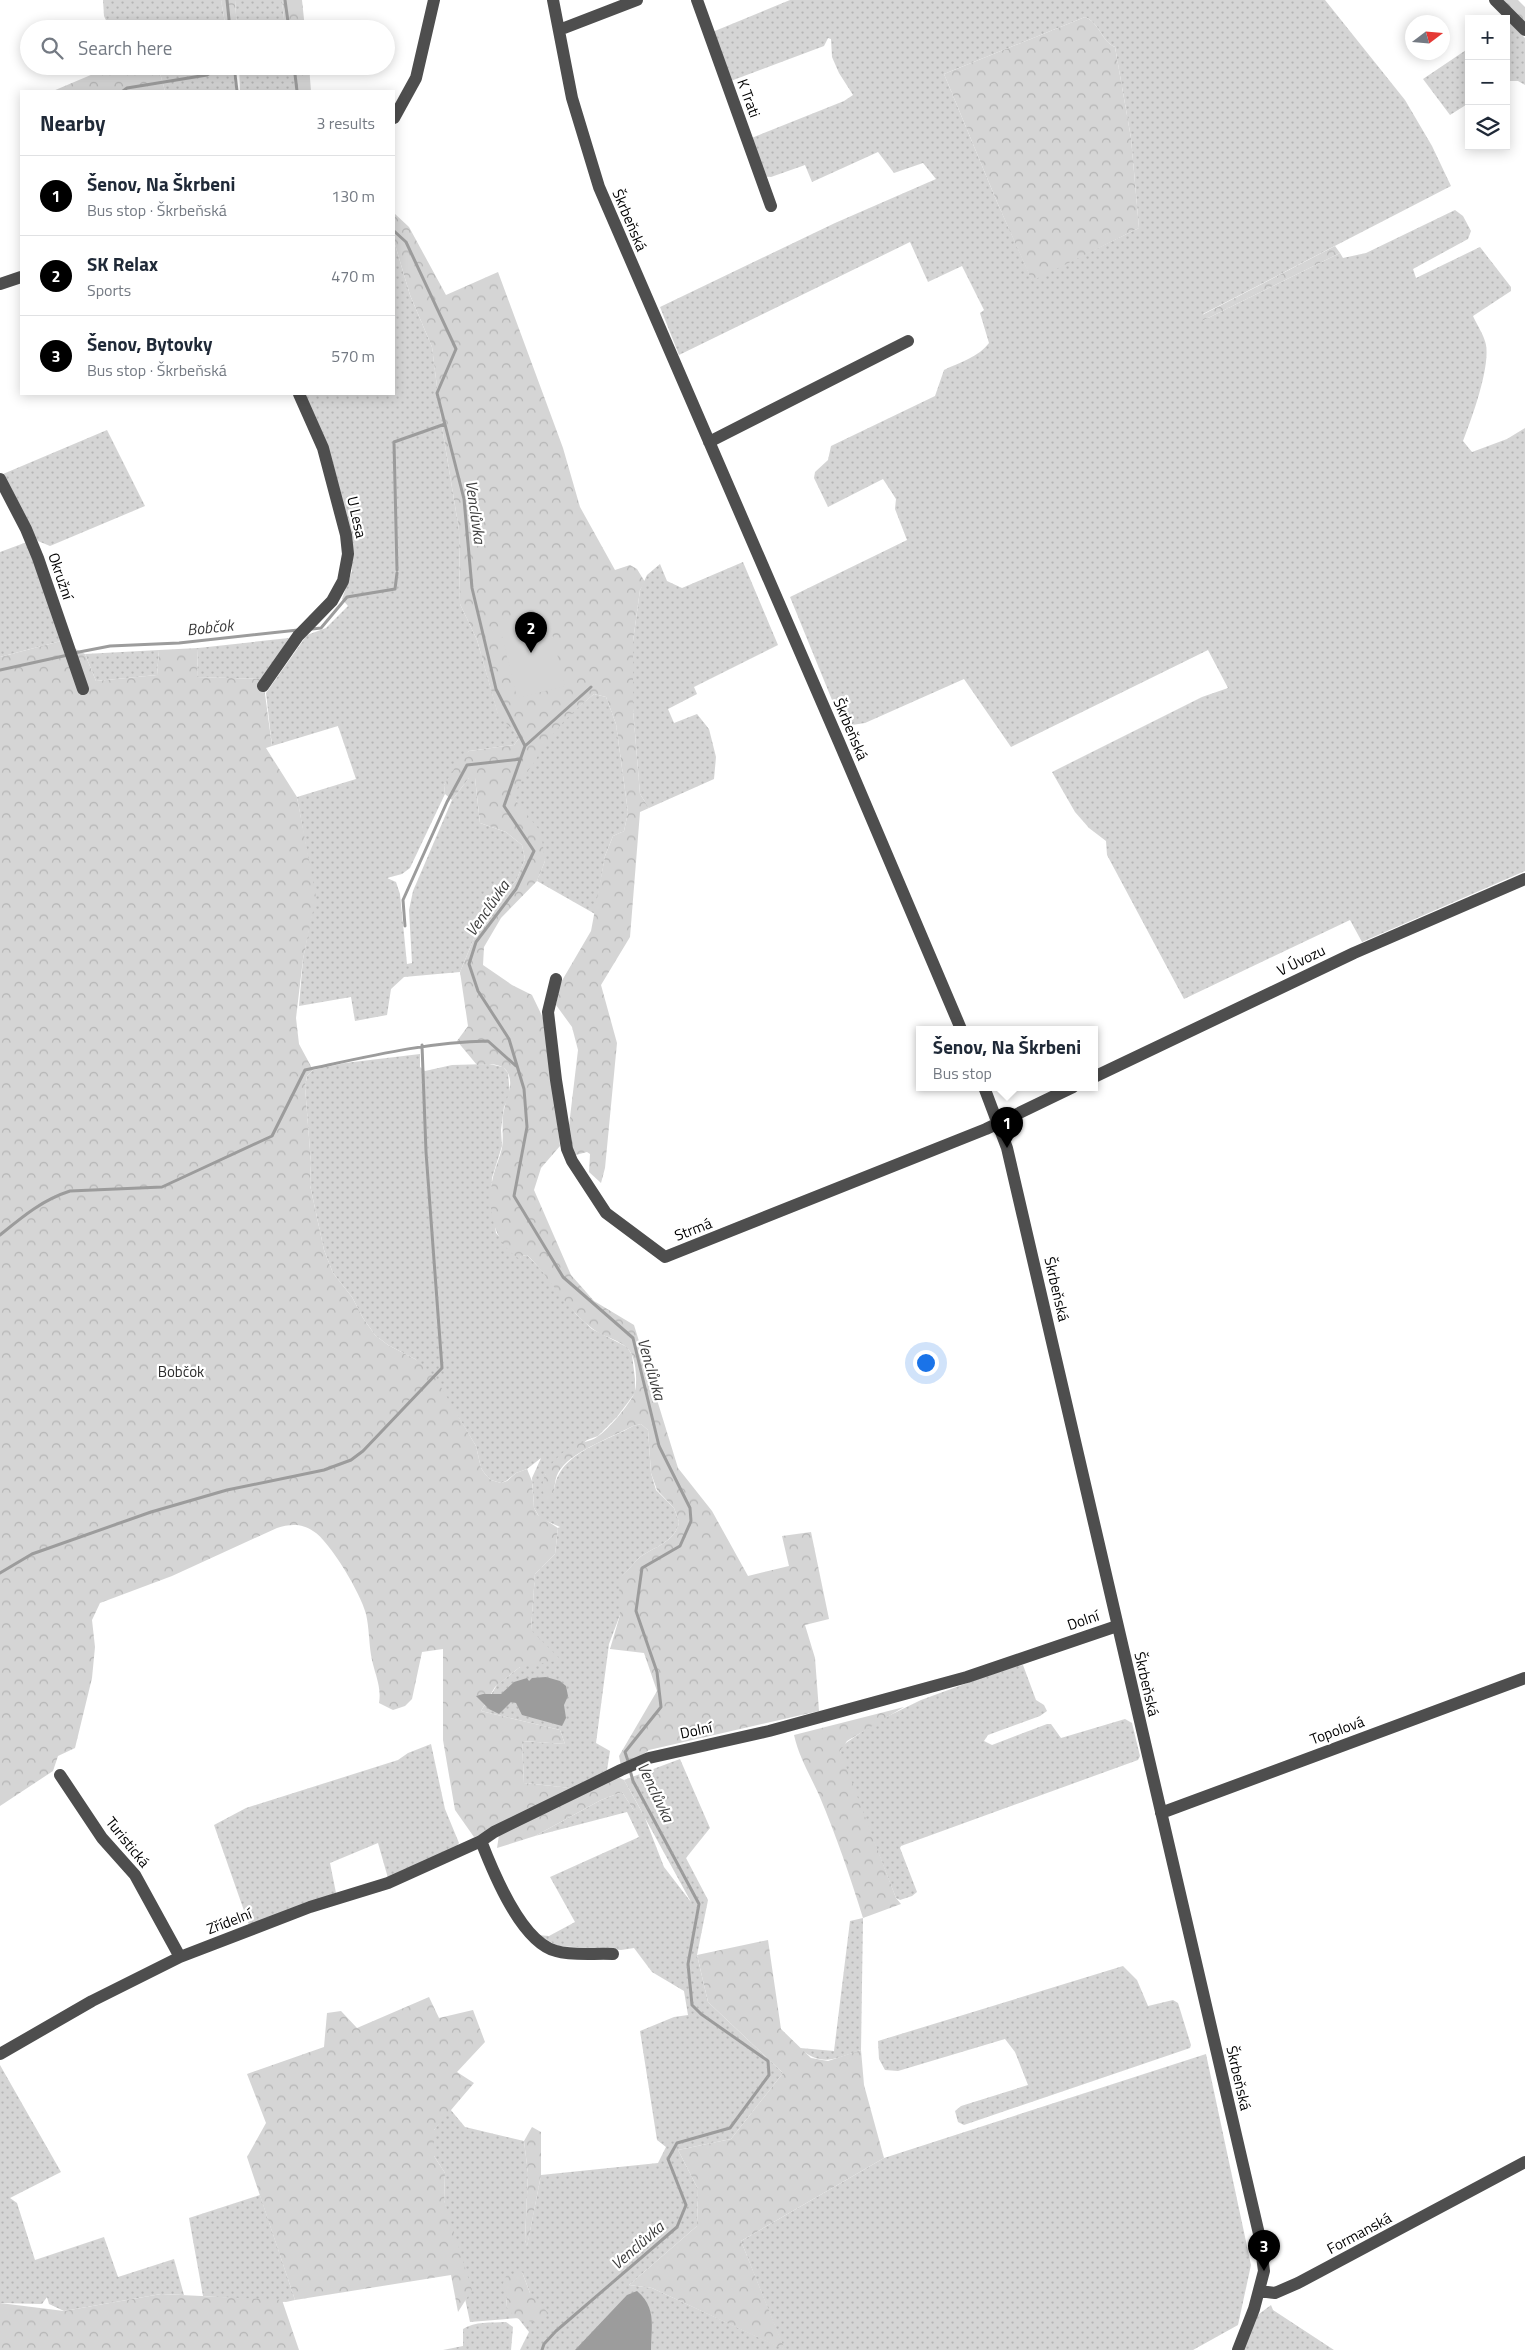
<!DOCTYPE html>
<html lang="en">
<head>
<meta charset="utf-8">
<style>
  body { margin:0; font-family:"Titillium Web",sans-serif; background:#f6f6f7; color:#1f2937 }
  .controls { position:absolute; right:15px; top:15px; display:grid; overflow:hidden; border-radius:0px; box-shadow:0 2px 12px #0003 }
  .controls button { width:45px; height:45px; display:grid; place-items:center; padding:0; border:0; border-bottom:1px solid #e0e1e3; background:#fff; color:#1f2937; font:25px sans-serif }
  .compass { position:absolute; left:1405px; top:15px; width:45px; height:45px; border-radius:50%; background:#fff; box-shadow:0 2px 12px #0003; rotate:74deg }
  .you { position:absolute; left:925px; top:1362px; width:18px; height:18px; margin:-12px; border:4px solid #fff; border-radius:50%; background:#1a73e8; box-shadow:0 0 0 8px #1a73e833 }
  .badge { display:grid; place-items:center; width:32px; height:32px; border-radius:50%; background:#000; color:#fff; font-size:16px; font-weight:700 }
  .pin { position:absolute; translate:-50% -41px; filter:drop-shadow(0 1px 2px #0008) }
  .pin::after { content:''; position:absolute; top:26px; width:18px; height:15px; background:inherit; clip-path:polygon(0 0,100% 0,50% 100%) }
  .popup { position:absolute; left:916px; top:1026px; width:182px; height:65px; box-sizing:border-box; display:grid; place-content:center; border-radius:0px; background:#fff; filter:drop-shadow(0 1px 4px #0005); font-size:16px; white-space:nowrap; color:#747a83 }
  .popup b { font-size:19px; color:#1f2937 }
  .popup::after { content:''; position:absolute; left:50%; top:100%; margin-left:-10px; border:10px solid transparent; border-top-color:#fff }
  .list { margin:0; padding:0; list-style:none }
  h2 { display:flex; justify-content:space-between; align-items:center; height:65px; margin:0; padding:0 20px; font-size:21px }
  h2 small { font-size:16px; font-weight:400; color:#747a83 }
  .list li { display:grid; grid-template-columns:32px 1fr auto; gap:15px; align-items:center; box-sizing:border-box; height:80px; padding:0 20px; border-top:1px solid #e0e1e3 }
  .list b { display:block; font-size:19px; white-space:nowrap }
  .list p { margin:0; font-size:16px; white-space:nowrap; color:#747a83 }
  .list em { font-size:16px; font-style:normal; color:#747a83 }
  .icon { flex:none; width:28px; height:28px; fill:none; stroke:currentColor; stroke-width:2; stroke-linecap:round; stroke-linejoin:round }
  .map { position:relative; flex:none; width:1525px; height:2350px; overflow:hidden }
  .search { position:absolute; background:#fff; box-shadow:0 2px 12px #0003; left:20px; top:20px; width:375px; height:55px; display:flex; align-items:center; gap:12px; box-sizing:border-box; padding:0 18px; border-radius:28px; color:#747a83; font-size:19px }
  .panel { position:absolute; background:#fff; box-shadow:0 2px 12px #0003; left:20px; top:90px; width:375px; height:305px; border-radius:0px }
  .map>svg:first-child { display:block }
</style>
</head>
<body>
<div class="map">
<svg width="1525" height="2350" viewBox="0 0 1525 2350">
  <defs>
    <pattern id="grass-dots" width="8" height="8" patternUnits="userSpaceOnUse" patternTransform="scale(1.25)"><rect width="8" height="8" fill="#d5d5d5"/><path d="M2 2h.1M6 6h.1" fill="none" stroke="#b5b5b5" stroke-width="1.8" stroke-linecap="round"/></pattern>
    <pattern id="forest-crowns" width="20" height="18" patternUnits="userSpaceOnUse" patternTransform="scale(1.25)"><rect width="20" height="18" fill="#d5d5d5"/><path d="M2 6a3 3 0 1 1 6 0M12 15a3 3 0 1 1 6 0" fill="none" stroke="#b5b5b5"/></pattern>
  </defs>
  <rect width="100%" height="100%" fill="#fff"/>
  <path fill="url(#grass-dots)" fill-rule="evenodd" d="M 103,0 L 221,0 L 226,29 L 110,29 L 104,16 Z
    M 235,0 L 282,0 L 285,29 L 237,29 Z
    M 790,0 L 1325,0 L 1405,100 L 1432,146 L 1451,186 L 1203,314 L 1202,321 L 1340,253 L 1343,258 L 1366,253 L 1455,210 L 1463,216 L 1471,231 L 1468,239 L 1413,269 L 1416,278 L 1480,247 L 1511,287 L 1511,291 L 1473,316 C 1477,325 1484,335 1486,345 C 1490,368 1472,418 1463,441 L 1472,452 L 1507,439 L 1525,428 L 1525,871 L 1362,942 L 1350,920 L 1184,999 L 1107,855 L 1106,841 L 1089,828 L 1075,812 L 1052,772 L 1202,697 L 1228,688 L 1208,650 L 1011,747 L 964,679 L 865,723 L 852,725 L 841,722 L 790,597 L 907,540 L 895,509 L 896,499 L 883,479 L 828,507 L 814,478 L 815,472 L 828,460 L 831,446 L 935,396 L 944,370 C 960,362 979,357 989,343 L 980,313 L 984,310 L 962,266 L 928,282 L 910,242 L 679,355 L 660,307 L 835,223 L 936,179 L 923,163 L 894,173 L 878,152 L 812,182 L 805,165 L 771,177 L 762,176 L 749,139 L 844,101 L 853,95 L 839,73 L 832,57 L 831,39 L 828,38 L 824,46 L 728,82 L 710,33 ZM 1085,17 C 1100,23 1101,41 1115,47 L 1131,138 L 1139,228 L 1032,280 L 997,202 L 944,74 Z
    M 1509,22 L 1525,38 L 1525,85 L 1518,81 L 1506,81 L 1506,24 Z
    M 1469,48 L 1469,103 L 1450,115 L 1423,79 Z
    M 158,66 L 232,66 L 236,91 L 165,91 Z
    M 239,66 L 289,66 L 295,75 L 298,91 L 240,91 Z
    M 394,241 L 410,295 L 432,347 L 442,427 L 459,530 L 460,604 L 477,640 L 498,714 L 520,737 L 514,745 L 469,751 L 444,785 L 445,794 L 410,868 L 402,874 L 387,878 L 396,882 L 400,894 L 407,964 L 412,963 L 409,910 L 413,891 L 452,800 L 469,778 L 475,778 L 480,823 L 506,832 L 522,845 L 525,859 L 516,881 L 487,907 L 460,972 L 404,977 L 391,989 L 387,1015 L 355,1021 L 351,997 L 299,1006 L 303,959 L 315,897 L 297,797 L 356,779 L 338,726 L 272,746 L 266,693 L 307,635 L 326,628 L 348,606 L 342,599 L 352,571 L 350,535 L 304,394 L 394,394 Z
    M 107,430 L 145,506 L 50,546 L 38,541 L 30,532 L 3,474 Z
    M 27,542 L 61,641 L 0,657 L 0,552 Z
    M 743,562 L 778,645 L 694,687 L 697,694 L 668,709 L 674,723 L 697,714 L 709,729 L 716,757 L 714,779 L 649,808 L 640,794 L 633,709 L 633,641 L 640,590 L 647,575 L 660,564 L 667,581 L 682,588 Z
    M 289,638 L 263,679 L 197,677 L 198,648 Z
    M 159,650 L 157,675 L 96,681 L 85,654 Z
    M 594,694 L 606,697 L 616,724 L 628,812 L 624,831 L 613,836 L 605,856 L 595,914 L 537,881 L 545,861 L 516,801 L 516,787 L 547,739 L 566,717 Z
    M 420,1054 L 420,1067 L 425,1071 L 452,1065 L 489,1064 L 503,1067 L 508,1073 L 510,1095 L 504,1107 L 501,1130 L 502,1146 L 492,1178 L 491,1198 L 496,1233 L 520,1258 L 521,1256 L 527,1255 L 550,1279 L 576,1314 L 592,1329 L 627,1347 L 632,1355 L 635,1379 L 635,1393 L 617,1417 L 598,1436 L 587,1440 L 545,1475 L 554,1493 C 556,1453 604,1443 633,1426 L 641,1424 L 648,1430 L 651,1473 L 656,1490 L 674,1508 L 679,1522 C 676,1542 653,1547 639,1558 C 632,1565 627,1572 620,1578 L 620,1615 L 609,1644 L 596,1743 L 610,1751 L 607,1770 L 571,1788 L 524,1783 L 522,1741 L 565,1744 L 560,1730 L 481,1711 L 497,1685 L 520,1667 L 531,1630 L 535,1574 L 555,1554 L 558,1528 L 560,1527 L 540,1518 L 534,1508 L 532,1478 L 541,1458 L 527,1469 L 516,1473 L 506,1481 L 501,1483 L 491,1480 L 485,1474 L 481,1468 L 476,1446 L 459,1418 L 415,1359 L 388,1345 L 375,1335 L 363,1318 L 352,1297 L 333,1273 L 324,1250 L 310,1185 L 311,1163 L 305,1087 L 307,1076 L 313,1070 L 345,1063 Z
    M 1023,1665 L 1036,1700 L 1044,1705 L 1047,1711 L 1040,1716 L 988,1735 L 984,1741 L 992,1745 L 1047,1724 L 1051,1724 L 1061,1738 L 1125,1719 L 1132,1723 L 1140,1756 L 1138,1760 L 901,1846 L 900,1848 L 917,1892 L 912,1896 L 900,1900 L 896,1898 L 842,1760 L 840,1751 L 843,1745 L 876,1722 L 921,1700 L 1011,1667 Z
    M 431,1744 L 445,1809 L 459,1843 L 453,1851 L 388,1878 L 378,1843 L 330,1863 L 336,1893 L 249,1925 L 214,1825 L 246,1808 L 398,1760 L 408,1753 Z
    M 680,1759 L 710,1828 L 686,1858 L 708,1900 L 697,1955 L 708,2002 L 783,2073 L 731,2139 L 678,2150 L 698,2189 L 697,2226 L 629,2285 L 652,2288 L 784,2349 L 741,2241 L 884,2158 L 1206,2054 L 1251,2265 L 1238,2325 L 1193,2350 L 520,2350 L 529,2332 L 518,2318 L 470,2322 L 444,2200 L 445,2173 L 434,2156 L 434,2130 L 450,2109 L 465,2127 L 524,2141 L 528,2173 L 525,2240 L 527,2246 L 541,2175 L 658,2163 L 666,2147 L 657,2140 L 640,2031 L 674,2017 L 688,2015 L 684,1991 L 652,1972 L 634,1948 L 621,1950 L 558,1946 L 538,1935 L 549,1936 L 575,1922 L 550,1877 L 639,1837 L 627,1812 L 535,1836 L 601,1800 L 622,1792 L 633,1809 L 642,1812 L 624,1780 ZM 645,1818 L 691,1902 L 664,1867 ZM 522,2272 L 530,2293 L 506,2307 L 507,2296 Z
    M 863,1918 L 861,2050 C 837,2058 821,2068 800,2048 L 834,2051 L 850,1921 Z
    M 1123,1966 L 1137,1980 L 1148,2006 L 1173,2000 L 1178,2003 L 1191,2045 L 1190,2048 L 964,2125 L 958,2122 L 955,2111 L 961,2106 L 1028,2085 L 1015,2052 L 1005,2039 L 898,2071 L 885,2070 L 879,2059 L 878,2041 Z
    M 0,2065 L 61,2172 L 10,2198 L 17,2203 L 35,2260 L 104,2237 L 118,2277 L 174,2259 L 184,2295 L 161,2294 L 64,2311 L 49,2304 L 47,2297 L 42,2304 L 0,2303 Z
    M 260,2195 L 295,2300 L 286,2302 L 203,2296 L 189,2218 Z
    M 1271,2305 L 1273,2310 L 1334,2350 L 1243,2350 L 1255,2317 Z
    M 506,2322 L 513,2327 L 511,2350 L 443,2350 L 463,2346 L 463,2329 C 475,2321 491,2323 506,2322 Z"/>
  <path fill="url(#forest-crowns)" d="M 221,0 L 235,0 L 237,29 L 226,29 Z
    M 282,0 L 302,0 L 305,29 L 285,29 Z
    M 1500,0 L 1518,0 L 1525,7 L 1525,25 Z
    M 1085,17 C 1100,23 1101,41 1115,47 L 1131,138 L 1139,228 L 1032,281 L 997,202 L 944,74 Z
    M 112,66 L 158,66 L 165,91 L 53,91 Z
    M 289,66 L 309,66 L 311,91 L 298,91 L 295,75 Z
    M 394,213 L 409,227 L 446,295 L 498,272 L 563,448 L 580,507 L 615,570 L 630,565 L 637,569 L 645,582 L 640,590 L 633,641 L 633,709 L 640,794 L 649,808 L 640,812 L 630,937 L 601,985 L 617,1043 L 605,1168 L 601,1183 L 589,1172 L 590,1154 L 587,1152 L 572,1156 L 568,1134 L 578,1050 L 572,1027 L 556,1005 L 560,984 L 591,931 L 605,856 L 613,836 L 624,831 L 628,812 L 616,724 L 606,697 L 594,694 C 564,719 554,730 533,764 C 523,779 516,782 516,801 L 541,832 L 545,861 L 537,881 L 501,918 L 484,947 L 483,965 L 512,985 L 532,995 L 545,1022 L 560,1146 L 541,1168 L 534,1190 L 571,1275 L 594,1301 L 634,1325 L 678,1468 L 712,1511 L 748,1576 L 789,1566 L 782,1536 L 811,1532 L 829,1619 L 805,1625 L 815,1658 L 819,1711 L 649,1750 L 634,1761 L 621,1766 L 619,1756 L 657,1691 L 644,1653 L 610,1649 L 620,1615 L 619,1578 C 627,1572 632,1565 639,1558 C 653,1547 676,1542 679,1522 L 674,1508 L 657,1490 L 651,1473 L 648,1430 L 641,1424 L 633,1426 C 613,1437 569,1452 558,1473 C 554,1481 555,1491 552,1499 L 546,1499 C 534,1479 556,1456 572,1446 C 580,1442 590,1442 597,1437 C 608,1430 628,1406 634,1394 C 638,1385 636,1361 631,1353 C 624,1340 604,1338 593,1329 C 566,1309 551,1278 527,1255 L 521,1256 L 520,1259 C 493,1244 486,1206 493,1177 C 495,1167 500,1158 502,1148 C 504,1136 501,1122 504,1110 C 506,1098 514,1086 508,1073 C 503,1062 486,1064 477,1065 L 457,1041 L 468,1026 L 460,972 L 487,907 L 516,881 L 525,859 L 522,845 L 506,832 L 480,823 L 475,778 L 469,778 L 452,800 L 445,794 L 444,785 L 461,758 L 469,751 L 514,745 L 520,737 L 498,715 L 477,640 L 460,604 L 459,530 L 442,427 L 432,347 L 410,295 L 394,241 Z
    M 1335,246 L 1340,253 L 1202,321 L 1202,315 Z
    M 61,641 L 85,654 L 96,681 L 157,675 L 159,650 L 198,648 L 197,677 L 263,679 L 272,746 L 266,748 L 297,797 L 316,897 L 303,959 L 296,1018 L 299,1044 L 313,1070 L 307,1076 L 305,1087 L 311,1163 L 310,1185 L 324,1250 L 333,1273 L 352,1297 L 363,1318 L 375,1335 L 388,1345 L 415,1359 L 435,1377 L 476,1446 L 481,1468 L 485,1474 L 491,1480 L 501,1483 L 507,1481 L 516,1473 L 527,1469 L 532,1481 L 534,1508 L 538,1515 L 558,1528 L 555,1554 L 535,1574 L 531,1630 L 561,1660 L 520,1667 L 495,1687 L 481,1711 L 560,1730 L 565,1744 L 522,1741 L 524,1783 L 571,1788 L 620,1778 L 624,1780 L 643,1814 L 633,1809 L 622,1792 L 601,1800 L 535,1836 L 497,1848 L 500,1829 L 474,1837 L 455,1810 L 443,1740 L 443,1649 L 422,1652 L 412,1699 L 405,1706 L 393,1710 L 379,1703 C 382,1686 374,1673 371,1655 C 369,1642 369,1627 366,1614 C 361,1594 330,1541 313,1531 C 302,1523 289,1524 277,1528 L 172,1576 L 100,1603 L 92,1620 L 95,1647 L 92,1678 L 75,1748 L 58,1756 L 53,1771 L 0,1806 L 0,657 Z
    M 904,1707 L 847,1741 L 840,1751 L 896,1898 L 901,1904 L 863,1918 C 850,1876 836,1835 819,1795 C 810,1775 799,1757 794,1735 Z
    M 768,1940 L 781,2029 L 811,2058 L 828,2061 L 861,2050 L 864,2085 L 884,2158 L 741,2241 L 785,2350 L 652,2288 L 629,2285 L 697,2226 L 698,2189 L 678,2150 L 731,2139 L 783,2073 L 708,2002 L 697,1955 Z
    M 429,1997 L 439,2018 L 473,2010 L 485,2042 L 457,2072 L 474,2083 L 434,2130 L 434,2156 L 445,2173 L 444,2200 L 472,2290 L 458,2312 L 451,2275 L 295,2300 L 247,2157 L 266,2123 L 247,2074 L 324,2047 L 327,2013 L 341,2011 L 357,2028 Z
    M 532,2127 L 541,2132 L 541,2175 L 527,2247 L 525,2240 L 528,2173 L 524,2141 Z
    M 522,2272 L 530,2293 L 549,2314 L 537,2323 L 516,2318 L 506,2307 L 507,2296 L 502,2286 L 506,2276 Z
    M 161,2294 L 282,2300 L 299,2350 L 0,2350 L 0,2303 L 64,2311 Z"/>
  <path fill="#d5d5d5" d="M 546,609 L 565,686 L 517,698 L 498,620 Z"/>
  <path fill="#9c9c9c" d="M 546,1677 L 560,1681 L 566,1686 L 568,1696 L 564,1705 L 566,1718 L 562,1726 L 522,1715 L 516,1703 L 511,1702 L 499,1714 L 489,1709 L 476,1696 L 483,1694 L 501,1694 L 514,1682 L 527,1678 L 529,1681 L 532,1678 Z
    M 637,2291 C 657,2308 651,2326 651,2350 L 575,2350 L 627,2295 Z"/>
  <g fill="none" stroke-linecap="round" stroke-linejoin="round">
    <path stroke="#9c9c9c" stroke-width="3" d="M 227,0 L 230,29
      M 285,0 L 289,29
      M 234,66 L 237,91
      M 294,66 L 297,91
      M 123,91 L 127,88 L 207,75 L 222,66
      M 394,231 L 406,242 L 456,349 L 437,393 L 464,499 L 472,588 L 496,689 L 525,746 L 504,806 L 534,851 L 516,889 L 476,942 L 469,964 L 478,991 L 509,1039 L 524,1089 L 527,1127 L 514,1196 L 563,1277 L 633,1338 L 659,1446 L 690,1508 L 691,1521 L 680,1546 L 642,1568 L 636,1611 L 657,1672 L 661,1707 L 625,1752 L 629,1764
      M 397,570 L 394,442 L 445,424
      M 312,629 L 321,628 L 347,597 L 395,589 L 397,573
      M 74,653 L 110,646 L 179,643 L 298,630
      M 0,670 L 68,655
      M 525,746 L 591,687
      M 405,926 L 403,900 L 447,802 L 467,765 L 521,759
      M 0,1235 C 22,1217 42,1200 70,1191 L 162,1187 L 272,1136 L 305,1070 C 366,1057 426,1042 488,1041 L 516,1066
      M 0,1573 L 32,1554 L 151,1512 L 227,1490 L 324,1470 L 351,1460 L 363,1451 L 442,1368 L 426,1152 L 422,1045
      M 542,2350 L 544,2344 L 556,2331 L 677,2227 L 686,2205 L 668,2159 L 677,2143 L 730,2128 L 769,2075 L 768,2061 L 701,2014 L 692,2005 L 688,1964 L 699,1904 L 633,1781 L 630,1770"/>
    <path stroke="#4e4e4e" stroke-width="12" d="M 553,0 L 572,98 L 599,187 L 839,742 L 961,1029
      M 697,0 L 771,206
      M 1495,0 L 1525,30
      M 559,30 L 637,0
      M 394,118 L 416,78 L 434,0
      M 0,284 L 21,277
      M 709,442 L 908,341
      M 0,479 L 26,529 L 38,558 L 83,689
      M 263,686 L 298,636 L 332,601 L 343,581 L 348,554 L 346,535 L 323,448 L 299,394
      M 556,979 L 548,1012 L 556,1080 L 567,1149 L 572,1161 L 606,1213 L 665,1257 L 986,1129 L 1073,1087
      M 1094,1077 L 1354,953 L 1525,879
      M 984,1087 L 1007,1148 L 1259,2234 L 1264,2271 L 1254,2309 L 1238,2350
      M 60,1775 L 102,1838 L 135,1875 L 180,1957
      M 1161,1813 L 1525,1678
      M 613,1954 C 595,1953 573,1956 556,1951 C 521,1942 493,1872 481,1841 L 494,1832 L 621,1770 L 649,1758 L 769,1731 L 967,1677 L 1117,1626
      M 0,2054 L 92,2001 L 180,1957 L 310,1907 L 388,1883 L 481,1841
      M 1259,2291 L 1275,2293 L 1298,2283 L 1525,2162"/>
  </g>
  <g text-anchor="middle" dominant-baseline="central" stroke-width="4.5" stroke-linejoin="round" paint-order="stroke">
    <g font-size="15" fill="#000" stroke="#fff">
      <text transform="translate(749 98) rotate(70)">K Trati</text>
      <text transform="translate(630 220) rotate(67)">Škrbeňská</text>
      <text transform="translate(357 517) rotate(77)">U Lesa</text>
      <text transform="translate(61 576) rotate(71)">Okružní</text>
      <text transform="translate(851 729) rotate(67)">Škrbeňská</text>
      <text transform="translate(1301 960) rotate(-26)">V Úvozu</text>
      <text transform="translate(693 1229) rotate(-21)">Strmá</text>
      <text transform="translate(1057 1289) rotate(77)">Škrbeňská</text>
      <text transform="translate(1083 1620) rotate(-19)">Dolní</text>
      <text transform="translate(1147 1684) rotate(77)">Škrbeňská</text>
      <text transform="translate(696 1730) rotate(-12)">Dolní</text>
      <text transform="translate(1337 1730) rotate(-20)">Topolová</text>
      <text transform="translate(128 1842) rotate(51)">Turistická</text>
      <text transform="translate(229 1921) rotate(-21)">Zřídelní</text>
      <text transform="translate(1239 2078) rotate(77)">Škrbeňská</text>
      <text transform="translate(1359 2233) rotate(-28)">Formanská</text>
    </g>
    <g font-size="15" fill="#2c2c2c" stroke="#fff">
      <text x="181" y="1371">Bobčok</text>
    </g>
    <g font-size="16" font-style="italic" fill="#3d3d3d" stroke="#fff">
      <text transform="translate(476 512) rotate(82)">Venclůvka</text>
      <text transform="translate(210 627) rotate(-6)">Bobčok</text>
      <text transform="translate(487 908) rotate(-55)">Venclůvka</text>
      <text transform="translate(652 1369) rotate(74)">Venclůvka</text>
      <text transform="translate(656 1792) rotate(65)">Venclůvka</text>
      <text transform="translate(637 2245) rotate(-41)">Venclůvka</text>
    </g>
  </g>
</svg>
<div class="controls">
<button>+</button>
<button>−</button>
<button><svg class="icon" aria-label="layers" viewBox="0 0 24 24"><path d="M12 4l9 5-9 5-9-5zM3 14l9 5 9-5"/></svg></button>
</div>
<svg class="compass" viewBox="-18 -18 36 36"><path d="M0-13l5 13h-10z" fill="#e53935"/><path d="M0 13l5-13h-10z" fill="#747a83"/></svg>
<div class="you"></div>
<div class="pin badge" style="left:1007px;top:1148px">1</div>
<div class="popup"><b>Šenov, Na Škrbeni</b>Bus stop</div>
<div class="pin badge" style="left:531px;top:653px">2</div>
<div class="pin badge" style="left:1264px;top:2271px">3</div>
<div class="search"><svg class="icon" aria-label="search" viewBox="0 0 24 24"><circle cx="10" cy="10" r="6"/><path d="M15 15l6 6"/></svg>Search here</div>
<section class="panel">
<h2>Nearby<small>3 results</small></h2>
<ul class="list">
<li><span class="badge">1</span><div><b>Šenov, Na Škrbeni</b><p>Bus stop · Škrbeňská</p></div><em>130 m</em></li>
<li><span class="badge">2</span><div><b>SK Relax</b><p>Sports</p></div><em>470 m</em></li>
<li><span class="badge">3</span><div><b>Šenov, Bytovky</b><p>Bus stop · Škrbeňská</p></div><em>570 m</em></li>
</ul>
</section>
</div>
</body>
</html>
